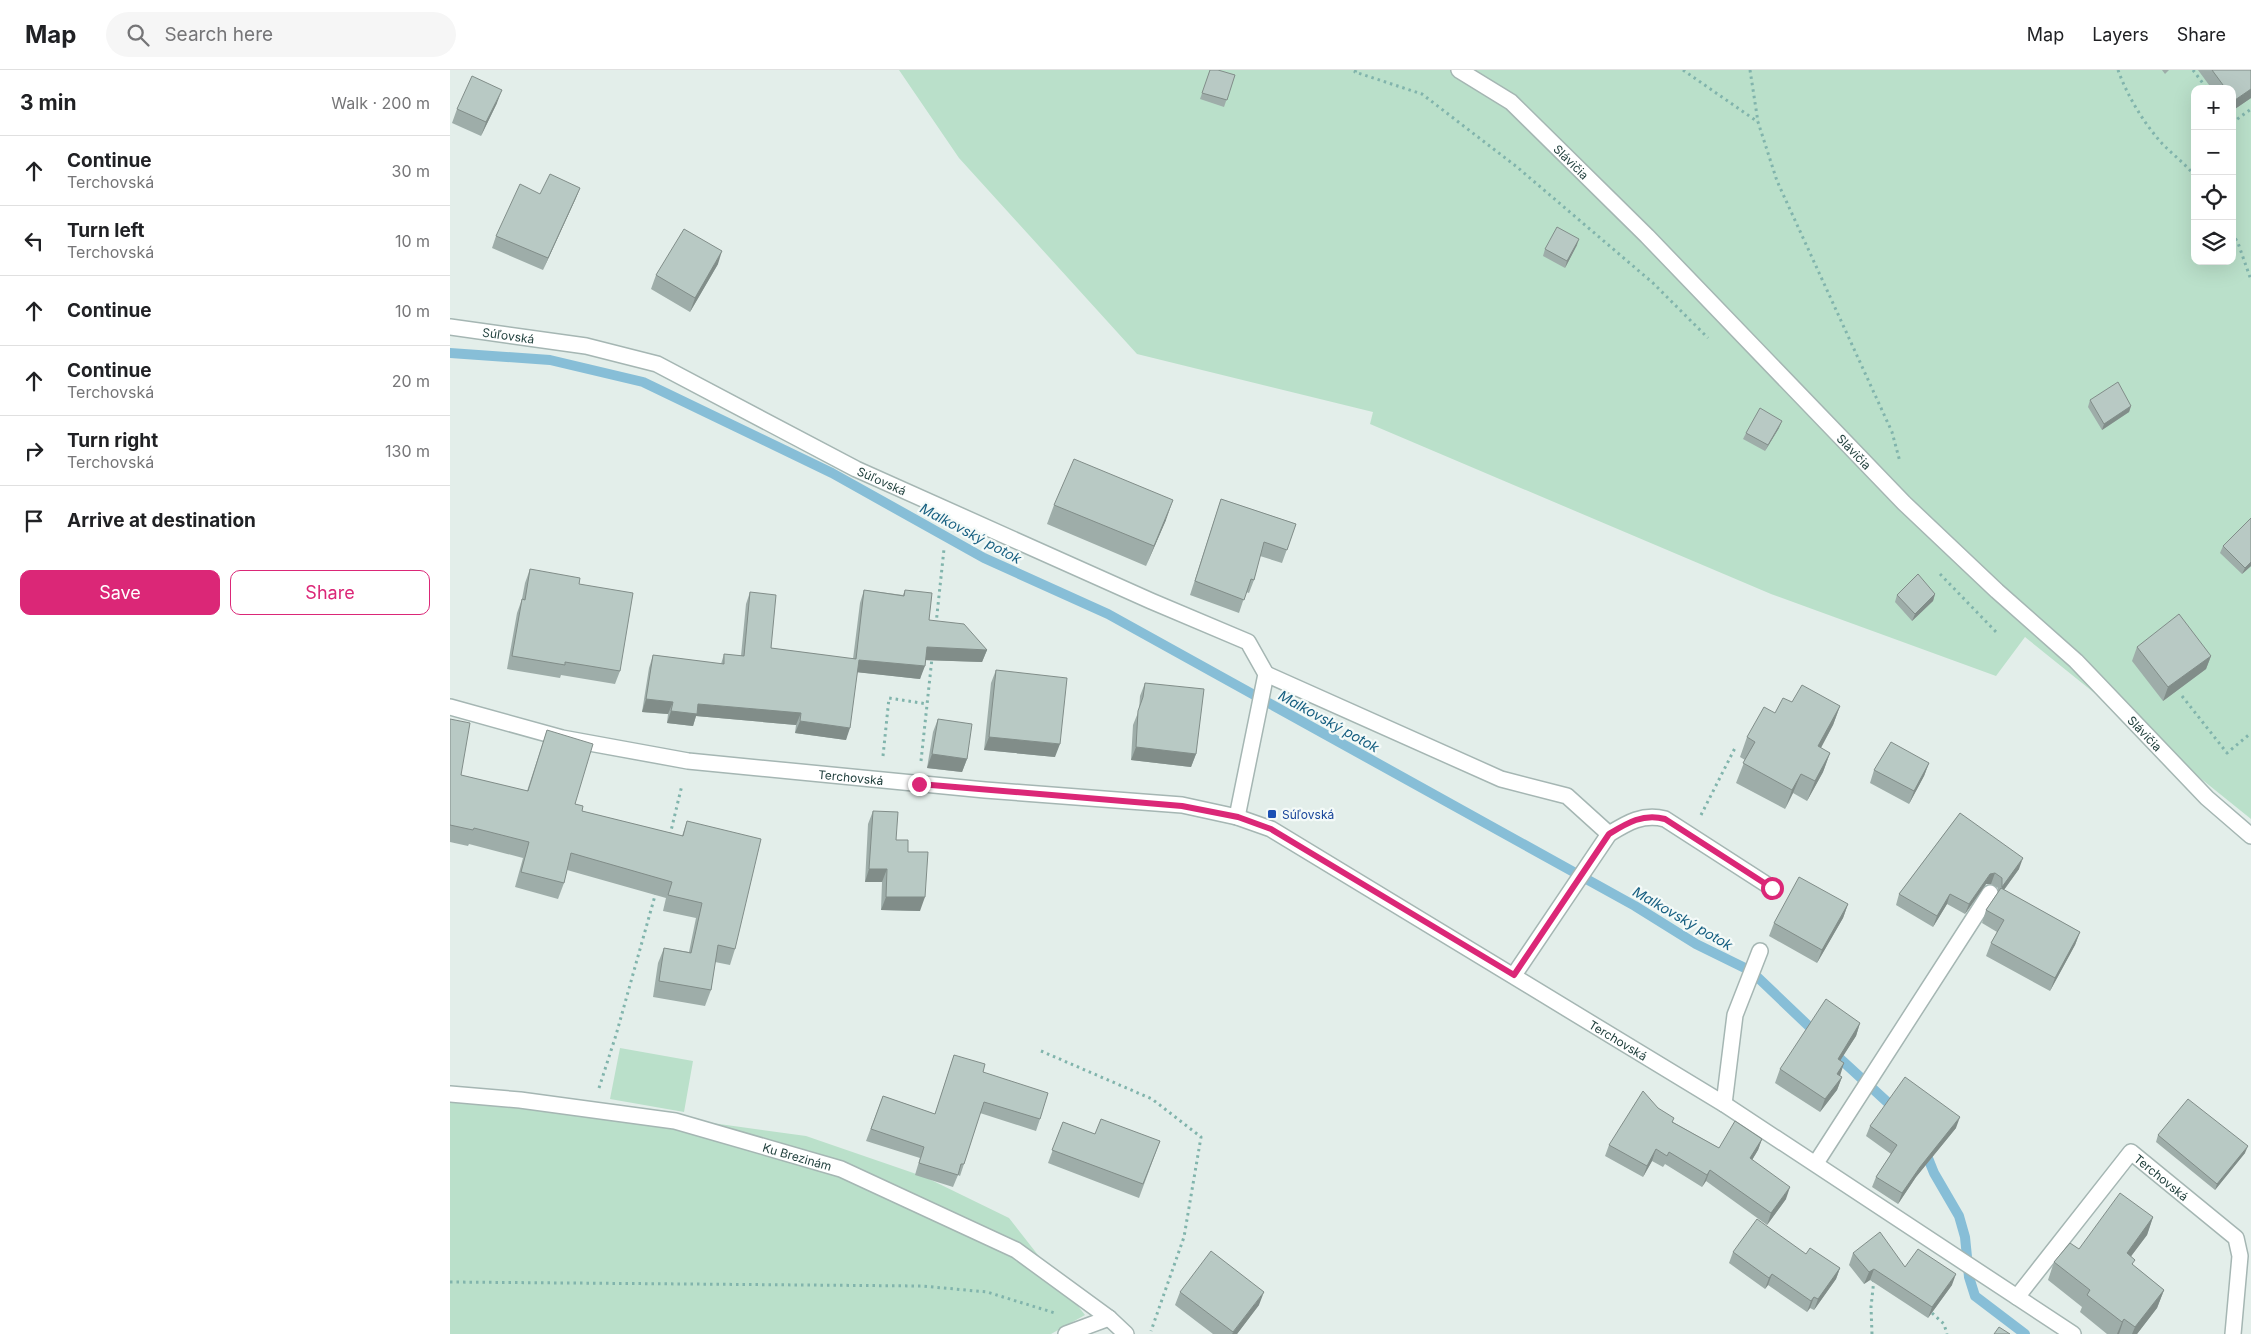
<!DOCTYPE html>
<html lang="en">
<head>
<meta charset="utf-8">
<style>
  body { margin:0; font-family:Inter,sans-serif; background:#f6f6f6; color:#202124 }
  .controls { position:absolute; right:15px; top:15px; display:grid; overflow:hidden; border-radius:10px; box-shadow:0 5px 20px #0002 }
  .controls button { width:45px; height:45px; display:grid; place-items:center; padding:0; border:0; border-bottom:1px solid #e0e0e0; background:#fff; color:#202124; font:25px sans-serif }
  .stop { position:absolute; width:15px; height:15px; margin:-11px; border:4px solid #db2777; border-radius:50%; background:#fff }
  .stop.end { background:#db2777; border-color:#fff; box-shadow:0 1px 5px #0008 }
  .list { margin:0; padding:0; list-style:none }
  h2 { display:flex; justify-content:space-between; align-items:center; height:65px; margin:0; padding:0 20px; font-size:21px }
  h2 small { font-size:16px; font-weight:400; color:#757577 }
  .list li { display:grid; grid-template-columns:32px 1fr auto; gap:15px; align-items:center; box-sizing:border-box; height:70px; padding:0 20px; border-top:1px solid #e0e0e0 }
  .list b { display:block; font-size:19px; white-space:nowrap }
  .list p { margin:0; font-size:16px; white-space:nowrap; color:#757577 }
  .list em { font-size:16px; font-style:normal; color:#757577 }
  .actions { display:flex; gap:10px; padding:15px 20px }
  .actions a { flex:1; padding:11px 0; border:1px solid #db2777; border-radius:10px; text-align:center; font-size:18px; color:#db2777 }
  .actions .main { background:#db2777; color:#fff }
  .icon { flex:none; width:28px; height:28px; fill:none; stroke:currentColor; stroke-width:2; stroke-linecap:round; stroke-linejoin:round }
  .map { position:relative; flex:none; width:1801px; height:1264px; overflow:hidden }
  header { display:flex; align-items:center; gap:30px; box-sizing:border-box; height:70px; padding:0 25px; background:#fff; border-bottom:1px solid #e0e0e0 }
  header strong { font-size:24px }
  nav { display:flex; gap:28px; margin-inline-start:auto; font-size:18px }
  .search { width:350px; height:45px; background:#f6f6f6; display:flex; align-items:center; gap:12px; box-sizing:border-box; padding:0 18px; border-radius:28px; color:#757577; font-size:19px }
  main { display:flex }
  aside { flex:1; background:#fff }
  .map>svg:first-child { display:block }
</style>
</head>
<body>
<header>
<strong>Map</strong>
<div class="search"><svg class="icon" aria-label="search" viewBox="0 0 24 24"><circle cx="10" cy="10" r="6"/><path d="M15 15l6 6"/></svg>Search here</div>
<nav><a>Map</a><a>Layers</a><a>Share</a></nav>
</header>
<main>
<aside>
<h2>3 min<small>Walk · 200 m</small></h2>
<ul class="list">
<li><svg class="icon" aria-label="ahead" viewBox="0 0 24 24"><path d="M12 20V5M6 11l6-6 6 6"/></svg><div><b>Continue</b><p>Terchovská</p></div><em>30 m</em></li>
<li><svg class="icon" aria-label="left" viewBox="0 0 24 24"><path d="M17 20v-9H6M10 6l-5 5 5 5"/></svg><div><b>Turn left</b><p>Terchovská</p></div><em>10 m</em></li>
<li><svg class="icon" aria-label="ahead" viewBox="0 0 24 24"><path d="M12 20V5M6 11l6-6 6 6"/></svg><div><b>Continue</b></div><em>10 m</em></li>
<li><svg class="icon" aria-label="ahead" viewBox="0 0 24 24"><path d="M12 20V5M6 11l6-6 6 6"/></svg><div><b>Continue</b><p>Terchovská</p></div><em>20 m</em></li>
<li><svg class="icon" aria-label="right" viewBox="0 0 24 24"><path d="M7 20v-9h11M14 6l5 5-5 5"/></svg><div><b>Turn right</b><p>Terchovská</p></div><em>130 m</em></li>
<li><svg class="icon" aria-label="arrive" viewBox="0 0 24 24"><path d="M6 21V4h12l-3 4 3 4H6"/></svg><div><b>Arrive at destination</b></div></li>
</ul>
<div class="actions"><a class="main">Save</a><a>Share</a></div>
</aside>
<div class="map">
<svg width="1801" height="1264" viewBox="0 0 1801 1264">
  <rect width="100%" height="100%" fill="#e3eeea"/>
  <path fill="#bae0ca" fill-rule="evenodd" d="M 449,0 L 1801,0 L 1801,749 L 1575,567 L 1546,606 L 1321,524 L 920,354 L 923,342 L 687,284 L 509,88 ZM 1745,19 L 1782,19 L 1782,191 L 1745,191 Z
    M 170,978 L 243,991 L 234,1042 L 160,1029 Z
    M 0,1020 L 219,1047 L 356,1066 L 475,1107 L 559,1148 L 635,1245 L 601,1264 L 0,1264 Z"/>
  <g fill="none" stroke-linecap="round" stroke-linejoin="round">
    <path stroke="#87bed7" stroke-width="10" d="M 0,283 L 100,290 L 193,312 L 382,403 L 534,488 L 658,544 L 1185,836 L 1246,874 L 1301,901 L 1368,965
      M 1386,985 L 1447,1041
      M 1474,1078 L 1484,1103 L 1509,1146 L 1515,1167 L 1519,1207 L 1525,1226 L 1575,1264"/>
    <defs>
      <g id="lane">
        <path id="s1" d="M 1009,0 L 1061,32 L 1197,166 L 1454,433 L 1547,521 L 1626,591 L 1757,728 L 1801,766"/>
        <path d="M 816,604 L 1051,709 L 1117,726 L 1159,764"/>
        <path d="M 1064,905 L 1159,764 C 1177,753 1193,743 1215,749 L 1322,818"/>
        <path d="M 1274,1034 L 1285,945 L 1310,881"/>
        <path d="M 1366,1093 L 1540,823"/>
        <path id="s2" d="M 1567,1227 L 1681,1082 L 1786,1168 L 1790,1186 L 1783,1264"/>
      </g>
      <g id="street">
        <path id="s3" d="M 0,257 L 136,276 L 207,294 L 406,399 L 701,531 L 798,572 L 816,604 L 787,747"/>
        <path id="s4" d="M 0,637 L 112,668 L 238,691 L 535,720 L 732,735 L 787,747 L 821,759 L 1274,1034 L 1623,1264"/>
        <path id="s5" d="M 0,1024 L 70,1030 L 225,1051 L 391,1099 L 566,1180 L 659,1248 L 676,1264"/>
        <path d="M 616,1264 L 659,1248"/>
      </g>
    </defs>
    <use href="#lane" stroke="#a5b6b3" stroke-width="18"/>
    <use href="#street" stroke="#a5b6b3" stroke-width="18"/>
    <path stroke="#81b4ac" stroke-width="3" stroke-dasharray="2.5 4" stroke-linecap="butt" d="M 906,0 L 905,2 L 972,24 L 1067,97 L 1203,213 L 1258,268
      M 1233,0 L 1308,52
      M 1300,0 L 1308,52 L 1327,111 L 1442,362 L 1450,392
      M 1668,0 C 1677,25 1692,50 1709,70 C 1720,83 1734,92 1745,106
      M 1743,0 L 1757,19
      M 1782,53 L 1801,39
      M 1782,163 L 1788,173 L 1801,210
      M 1490,504 L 1548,564
      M 486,554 L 494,479
      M 1732,626 L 1777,683 L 1801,663
      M 433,686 L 439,628 L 477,634
      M 471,691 L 482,588
      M 1251,745 L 1286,676
      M 220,765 L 232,715
      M 591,981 L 702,1029 L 751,1067 L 734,1167 L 701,1261
      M 149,1018 L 166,965 L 206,822
      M 0,1212 L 472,1216 L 537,1222 L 605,1243
      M 1482,1243 L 1494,1254 L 1497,1264
      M 1422,1264 L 1421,1237 L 1424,1209"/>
    <use href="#lane" stroke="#fff" stroke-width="15"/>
    <use href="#street" stroke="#fff" stroke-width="15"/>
  </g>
  <path fill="#9eada9" d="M 760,0 L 785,5 L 774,37 L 750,29 Z
    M 1712,0 L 1719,0 L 1715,4 Z
    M 1748,0 L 1801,0 L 1801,28 L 1782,41 L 1782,19 L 1762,19 Z
    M 47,33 L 31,66 L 2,53 L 7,39 Z
    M 130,118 L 125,130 L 93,200 L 42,178 L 46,166 L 90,124 Z
    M 1127,175 L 1115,198 L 1093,186 L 1095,179 Z
    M 268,194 L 240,242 L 201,219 L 206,205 Z
    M 1640,330 L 1681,336 L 1679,342 L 1652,360 L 1638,337 Z
    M 1329,358 L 1315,381 L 1293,369 L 1296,363 Z
    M 771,429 L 846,454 L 832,493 L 810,486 L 804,510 L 799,523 L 796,522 L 789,543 L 740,525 Z
    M 604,435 L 716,450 L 696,496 L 597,454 Z
    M 1773,476 L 1801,496 L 1792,504 L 1770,483 Z
    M 80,499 L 129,514 L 170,601 L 165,614 L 111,605 L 110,608 L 57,599 L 67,543 L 72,529 L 75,513 Z
    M 414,520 L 453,525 L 455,520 L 479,550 L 537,580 L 532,592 L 475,590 L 470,609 L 407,602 L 396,670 L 345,663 L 346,655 L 246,646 L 243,656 L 217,653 L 218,644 L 192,642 L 199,598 L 203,585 L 271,594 L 274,584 L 291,586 L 296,534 L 300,522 L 321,578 L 403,589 L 410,533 Z
    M 1485,524 L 1483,531 L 1462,551 L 1445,532 L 1447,525 Z
    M 1687,577 L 1761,586 L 1756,599 L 1713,631 L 1682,591 Z
    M 546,600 L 605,687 L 534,680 L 541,613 Z
    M 695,613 L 746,684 L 741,697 L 681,690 L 683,655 L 689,640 L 690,626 Z
    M 1342,632 L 1390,636 L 1383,655 L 1371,678 L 1380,683 L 1373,702 L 1357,731 L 1343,723 L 1335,739 L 1286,713 L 1295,690 L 1290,687 L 1297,667 L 1325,643 Z
    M 0,649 L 11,705 L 77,721 L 97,660 L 125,734 L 132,741 L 232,766 L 237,751 L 285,879 L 280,895 L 265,892 L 261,920 L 255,936 L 203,927 L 208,893 L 214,878 L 239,882 L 246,848 L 213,841 L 216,828 L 117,800 L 114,813 L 108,829 L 65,817 L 73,788 L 19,774 L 18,776 L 0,772 Z
    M 488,649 L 517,689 L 512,702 L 477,698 L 483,662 Z
    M 1479,693 L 1474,706 L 1459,734 L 1420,713 L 1424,700 Z
    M 423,741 L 446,770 L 458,782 L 470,841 L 431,840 L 432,812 L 415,812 L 418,754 Z
    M 1510,743 L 1569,799 L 1554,820 L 1630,862 L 1625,875 L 1600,921 L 1536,886 L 1541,873 L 1547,862 L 1532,853 L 1536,840 L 1548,822 L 1548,818 L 1541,814 L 1536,814 L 1515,844 L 1497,834 L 1483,857 L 1446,835 L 1449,824 Z
    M 1398,834 L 1393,848 L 1367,893 L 1319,866 L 1324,853 Z
    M 1410,953 L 1406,966 L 1390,990 L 1390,1006 L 1392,1007 L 1387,1020 L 1370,1042 L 1325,1013 L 1330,999 Z
    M 504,985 L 533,1002 L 590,1049 L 586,1061 L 530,1043 L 514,1094 L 510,1106 L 508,1105 L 503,1117 L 465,1105 L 470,1088 L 416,1071 L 433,1026 L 485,1044 Z
    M 1208,1038 L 1223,1052 L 1269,1078 L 1312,1069 L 1308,1080 L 1302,1090 L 1336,1129 L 1317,1155 L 1256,1111 L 1252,1117 L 1215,1094 L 1213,1097 L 1202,1091 L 1193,1107 L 1155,1086 L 1159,1075 Z
    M 613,1052 L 645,1064 L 710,1071 L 689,1128 L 598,1093 Z
    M 1420,1056 L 1506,1058 L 1466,1107 L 1448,1134 L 1422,1117 L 1426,1107 L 1441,1084 L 1416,1066 Z
    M 1708,1065 L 1795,1083 L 1765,1120 L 1706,1072 Z
    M 1703,1147 L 1697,1165 L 1681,1186 L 1683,1195 L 1714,1220 L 1707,1238 L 1687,1264 L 1657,1264 L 1630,1242 L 1632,1237 L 1598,1210 L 1604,1192 L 1629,1179 Z
    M 1283,1182 L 1356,1184 L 1390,1198 L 1386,1209 L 1364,1240 L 1360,1238 L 1357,1242 L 1318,1215 L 1315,1219 L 1279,1193 Z
    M 1403,1183 L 1455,1197 L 1502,1215 L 1478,1248 L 1420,1210 L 1414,1214 L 1399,1195 Z
    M 730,1222 L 809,1235 L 787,1264 L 763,1264 L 725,1235 Z"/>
  <path fill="#818d89" d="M 1801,19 L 1801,28 L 1782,41 L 1782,38 L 1785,30 Z
    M 52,20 L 47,33 L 31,66 L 36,52 Z
    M 130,118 L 125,130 L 93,200 L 98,188 Z
    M 1129,169 L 1127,175 L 1115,198 L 1117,191 Z
    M 272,181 L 268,194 L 240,242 L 245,228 Z
    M 1681,336 L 1679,342 L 1652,360 L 1654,354 Z
    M 1332,351 L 1329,358 L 1315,381 L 1318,375 Z
    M 723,430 L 716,450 L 696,496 L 704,476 Z
    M 1801,492 L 1801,496 L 1792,504 L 1795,498 Z
    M 1485,524 L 1483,531 L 1462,551 L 1465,544 Z
    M 477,577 L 537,580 L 532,592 L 472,590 Z
    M 1761,586 L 1756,599 L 1713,631 L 1718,617 Z
    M 409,590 L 475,596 L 470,609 L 405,602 Z
    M 196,629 L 223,632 L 218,644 L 192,642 Z
    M 248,634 L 351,643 L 346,655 L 246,646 L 243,656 L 217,653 L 221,641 Z
    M 1390,636 L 1383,655 L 1361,696 L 1368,676 Z
    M 350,651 L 400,658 L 396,670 L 345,663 Z
    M 539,667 L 610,674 L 605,687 L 534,680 Z
    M 686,677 L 746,684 L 741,697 L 681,690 Z
    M 1380,683 L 1373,702 L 1357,731 L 1365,711 Z
    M 482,684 L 517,689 L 512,702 L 477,698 Z
    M 1479,693 L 1474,706 L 1459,734 L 1464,721 Z
    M 1351,704 L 1343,723 L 1335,739 L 1342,720 Z
    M 1573,788 L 1569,799 L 1548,828 L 1552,817 Z
    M 419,799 L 437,799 L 432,812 L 415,812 Z
    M 1545,803 L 1541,814 L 1536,814 L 1515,844 L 1519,834 L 1540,804 Z
    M 1500,824 L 1497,834 L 1483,857 L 1487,846 Z
    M 436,827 L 475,827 L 470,841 L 431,840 Z
    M 1398,834 L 1393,848 L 1367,893 L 1372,880 Z
    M 1630,862 L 1625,875 L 1600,921 L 1605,908 Z
    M 1410,953 L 1406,966 L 1383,1002 L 1388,989 Z
    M 1394,993 L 1390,1006 L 1387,1004 Z
    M 1392,1007 L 1387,1020 L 1370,1042 L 1375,1029 Z
    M 1510,1047 L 1506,1058 L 1466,1107 L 1448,1134 L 1452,1123 L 1470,1097 Z
    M 1312,1069 L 1308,1080 L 1296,1100 L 1300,1088 Z
    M 1798,1076 L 1795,1083 L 1765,1120 L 1767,1114 Z
    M 1206,1079 L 1202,1091 L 1193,1107 L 1197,1096 Z
    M 1260,1100 L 1256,1111 L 1252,1117 L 1257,1105 Z
    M 1340,1117 L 1336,1129 L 1317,1155 L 1321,1143 Z
    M 1703,1147 L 1697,1165 L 1670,1201 L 1677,1183 Z
    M 1390,1198 L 1386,1209 L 1364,1240 L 1368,1229 Z
    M 1424,1199 L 1420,1210 L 1414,1214 L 1419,1202 Z
    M 1322,1204 L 1318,1215 L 1315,1219 L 1319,1208 Z
    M 1506,1204 L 1502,1215 L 1478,1248 L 1482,1237 Z
    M 1714,1220 L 1707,1238 L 1687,1264 L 1682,1264 L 1685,1257 Z
    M 814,1222 L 809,1235 L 787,1264 L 782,1264 Z
    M 1364,1227 L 1360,1238 L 1357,1242 L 1361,1231 Z
    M 1674,1249 L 1669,1264 L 1667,1264 L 1672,1252 Z"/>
  <path fill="#b8c9c4" stroke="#818d89" d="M 760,0 L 768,0 L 785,5 L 777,30 L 752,23 Z
    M 1762,0 L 1801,0 L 1801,19 L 1785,30 L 1782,27 L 1782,19 L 1776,19 Z
    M 22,6 L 52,20 L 36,52 L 7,39 Z
    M 100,104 L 130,118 L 98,188 L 46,166 L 70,114 L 90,124 Z
    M 1107,157 L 1129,169 L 1117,191 L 1095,179 Z
    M 234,159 L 272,181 L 245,228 L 206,205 Z
    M 1668,312 L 1681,336 L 1654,354 L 1640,330 Z
    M 1310,338 L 1332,351 L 1318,375 L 1296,363 Z
    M 624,389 L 723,430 L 704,476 L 604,435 Z
    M 771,429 L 846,454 L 837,480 L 814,472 L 804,510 L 801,509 L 794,530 L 745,511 Z
    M 1801,448 L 1801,492 L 1795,498 L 1773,476 Z
    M 80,499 L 130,508 L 129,514 L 183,523 L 170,601 L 115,592 L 115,595 L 62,586 L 72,529 L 75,530 Z
    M 1468,504 L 1485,524 L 1465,544 L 1447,525 Z
    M 414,520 L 454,526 L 455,520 L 482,523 L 479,550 L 514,554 L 537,580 L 477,577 L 475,596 L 409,590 L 400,658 L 350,651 L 351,643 L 248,634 L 247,644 L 221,641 L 223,632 L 196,629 L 203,585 L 274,594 L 274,584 L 294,586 L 300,522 L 326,525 L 321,578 L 406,589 Z
    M 1729,544 L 1761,586 L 1718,617 L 1687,577 Z
    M 546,600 L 617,608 L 610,674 L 539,667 Z
    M 695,613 L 754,619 L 746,684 L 686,677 L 688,641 L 693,627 Z
    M 1352,615 L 1390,636 L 1368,676 L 1380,683 L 1365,711 L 1351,704 L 1342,720 L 1293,693 L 1305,672 L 1297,667 L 1314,637 L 1325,643 L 1333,628 L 1342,632 Z
    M 0,649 L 20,653 L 11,705 L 78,721 L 97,660 L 143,674 L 125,734 L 133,736 L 132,741 L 233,766 L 237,751 L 311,769 L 285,879 L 268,875 L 261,920 L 209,911 L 214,878 L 241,883 L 252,833 L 218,825 L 222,812 L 121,783 L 114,813 L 71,802 L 79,772 L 24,758 L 23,760 L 0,755 Z
    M 488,649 L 522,654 L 517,689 L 482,684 Z
    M 1441,672 L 1479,693 L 1464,721 L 1424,700 Z
    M 423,741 L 448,742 L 446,770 L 458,770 L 458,782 L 478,782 L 475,827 L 436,827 L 437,799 L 419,799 Z
    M 1510,743 L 1573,788 L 1552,817 L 1552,808 L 1545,803 L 1540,804 L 1519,834 L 1500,824 L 1487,846 L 1449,824 Z
    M 1349,807 L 1398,834 L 1372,880 L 1324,853 Z
    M 1551,818 L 1630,862 L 1605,908 L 1541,873 L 1554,850 L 1536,840 Z
    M 1376,929 L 1410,953 L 1388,989 L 1394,993 L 1387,1004 L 1392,1007 L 1375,1029 L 1330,999 Z
    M 504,985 L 535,994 L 533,1002 L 598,1023 L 590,1049 L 534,1032 L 514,1094 L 511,1094 L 508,1105 L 469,1093 L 474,1077 L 421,1059 L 433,1026 L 485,1044 Z
    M 1455,1007 L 1510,1047 L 1470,1097 L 1452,1123 L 1426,1107 L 1447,1075 L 1420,1056 Z
    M 1193,1021 L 1208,1038 L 1224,1048 L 1222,1052 L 1269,1078 L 1285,1051 L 1312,1069 L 1300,1088 L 1340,1117 L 1321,1143 L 1260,1100 L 1257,1105 L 1219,1082 L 1217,1086 L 1206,1079 L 1197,1096 L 1159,1075 Z
    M 1738,1029 L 1798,1076 L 1767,1114 L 1708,1065 Z
    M 651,1049 L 710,1071 L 693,1114 L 602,1080 L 613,1052 L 645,1064 Z
    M 1670,1123 L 1703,1147 L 1677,1183 L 1685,1190 L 1682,1194 L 1714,1220 L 1685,1257 L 1674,1249 L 1672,1252 L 1637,1225 L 1640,1220 L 1604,1192 L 1620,1173 L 1629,1179 Z
    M 1307,1149 L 1356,1184 L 1360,1178 L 1390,1198 L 1368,1229 L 1364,1227 L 1361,1231 L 1322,1204 L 1319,1208 L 1283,1182 Z
    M 1430,1162 L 1455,1197 L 1468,1179 L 1506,1204 L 1482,1237 L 1424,1199 L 1419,1202 L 1403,1183 Z
    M 761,1181 L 814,1222 L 783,1262 L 730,1222 Z
    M 1549,1257 L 1560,1264 L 1544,1264 Z"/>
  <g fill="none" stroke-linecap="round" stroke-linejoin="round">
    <path stroke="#db2777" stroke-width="6" d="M 469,714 L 732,736 L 788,747 L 821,759 L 1064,905 L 1159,764 C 1177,753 1193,743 1215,749 L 1322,818"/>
  </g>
  <rect fill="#1a4fb4" stroke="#f4faf8" stroke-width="2" x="817" y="739" width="10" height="10" rx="2.5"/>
  <g text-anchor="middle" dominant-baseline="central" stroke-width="4.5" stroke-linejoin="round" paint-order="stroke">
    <g font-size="12" fill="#21403d" stroke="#f4faf8">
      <text stroke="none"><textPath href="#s1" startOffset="146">Slávičia</textPath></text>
      <text stroke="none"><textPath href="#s3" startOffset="59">Súľovská</textPath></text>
      <text stroke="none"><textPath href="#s1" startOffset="551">Slávičia</textPath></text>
      <text stroke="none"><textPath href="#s3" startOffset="464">Súľovská</textPath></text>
      <text stroke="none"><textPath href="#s1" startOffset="956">Slávičia</textPath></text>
      <text stroke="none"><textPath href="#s4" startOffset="408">Terchovská</textPath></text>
      <text stroke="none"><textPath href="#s4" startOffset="1239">Terchovská</textPath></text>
      <text stroke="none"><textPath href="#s5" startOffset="354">Ku Brezinám</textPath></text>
      <text stroke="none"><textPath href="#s2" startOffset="224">Terchovská</textPath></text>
    </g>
    <g font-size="12" fill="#164399" stroke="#f4faf8" text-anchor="start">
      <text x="832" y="744">Súľovská</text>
    </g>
    <g font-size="14" font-style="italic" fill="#165f81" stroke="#f4faf8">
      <text transform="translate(521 463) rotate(28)">Malkovský potok</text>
      <text transform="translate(879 651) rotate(29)">Malkovský potok</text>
      <text transform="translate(1233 848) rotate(30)">Malkovský potok</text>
    </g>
  </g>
</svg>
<div class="controls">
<button>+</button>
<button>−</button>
<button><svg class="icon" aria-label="locate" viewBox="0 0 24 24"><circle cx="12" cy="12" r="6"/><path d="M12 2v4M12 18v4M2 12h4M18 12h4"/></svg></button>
<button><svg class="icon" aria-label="layers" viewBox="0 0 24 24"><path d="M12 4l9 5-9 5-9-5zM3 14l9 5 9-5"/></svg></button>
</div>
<div class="stop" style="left:1322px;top:818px"></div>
<div class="stop end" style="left:469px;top:714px"></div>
</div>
</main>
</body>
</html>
